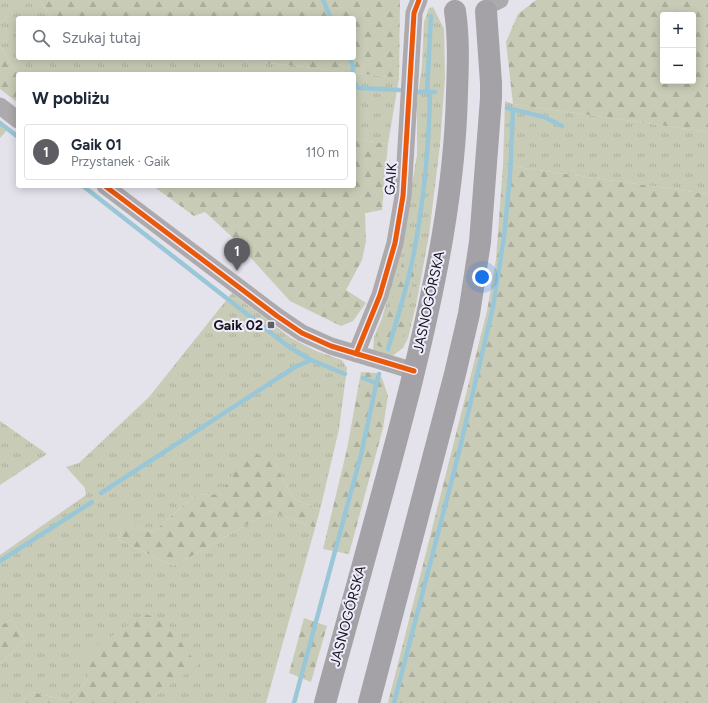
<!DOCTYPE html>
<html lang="pl">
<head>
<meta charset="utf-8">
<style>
  body { margin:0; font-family:Figtree,sans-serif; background:#f2f2f3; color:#1f2937 }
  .controls { position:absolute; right:12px; top:12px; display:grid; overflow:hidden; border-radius:4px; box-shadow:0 2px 10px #0003 }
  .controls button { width:36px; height:36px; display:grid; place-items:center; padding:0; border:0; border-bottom:1px solid #e0e1e3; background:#fff; color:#1f2937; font:20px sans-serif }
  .you { position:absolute; left:482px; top:277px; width:14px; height:14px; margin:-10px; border:3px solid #fff; border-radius:50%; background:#1a73e8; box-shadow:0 0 0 6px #1a73e833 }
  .badge { display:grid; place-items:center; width:26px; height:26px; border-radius:50%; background:#5e5d63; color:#fff; font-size:13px; font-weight:700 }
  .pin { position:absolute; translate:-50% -33px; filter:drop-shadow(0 1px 2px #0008) }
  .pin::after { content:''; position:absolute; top:21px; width:14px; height:12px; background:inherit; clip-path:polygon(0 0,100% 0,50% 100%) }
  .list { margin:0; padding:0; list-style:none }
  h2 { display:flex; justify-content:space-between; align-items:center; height:52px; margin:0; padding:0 16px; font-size:17px }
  h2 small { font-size:13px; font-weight:400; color:#747a83 }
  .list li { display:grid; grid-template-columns:26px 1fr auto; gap:12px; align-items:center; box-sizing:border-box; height:56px; margin:0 8px 8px; padding:0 8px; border:1px solid #e0e1e3; border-radius:4px }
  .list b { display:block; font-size:15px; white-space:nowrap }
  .list p { margin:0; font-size:13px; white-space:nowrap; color:#747a83 }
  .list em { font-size:13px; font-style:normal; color:#747a83 }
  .icon { flex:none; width:22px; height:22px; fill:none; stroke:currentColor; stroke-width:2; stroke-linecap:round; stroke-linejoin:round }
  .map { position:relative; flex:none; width:708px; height:703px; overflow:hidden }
  .search { position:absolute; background:#fff; box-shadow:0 2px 10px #0003; left:16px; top:16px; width:340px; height:44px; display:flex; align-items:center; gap:10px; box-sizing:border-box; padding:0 14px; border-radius:4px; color:#747a83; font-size:15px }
  .panel { position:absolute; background:#fff; box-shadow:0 2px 10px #0003; left:16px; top:72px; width:340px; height:116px; border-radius:4px }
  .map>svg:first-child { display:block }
</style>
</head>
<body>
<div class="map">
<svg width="708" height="703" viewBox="0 0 708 703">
  <defs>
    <pattern id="grass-tufts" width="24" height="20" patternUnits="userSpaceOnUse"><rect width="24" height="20" fill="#c8ccb6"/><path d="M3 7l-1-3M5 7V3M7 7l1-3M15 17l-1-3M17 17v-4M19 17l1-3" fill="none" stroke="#abae9c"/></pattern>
    <pattern id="forest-firs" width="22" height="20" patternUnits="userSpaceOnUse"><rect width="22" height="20" fill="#c8ccb6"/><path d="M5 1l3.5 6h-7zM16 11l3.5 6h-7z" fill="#abae9c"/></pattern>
  </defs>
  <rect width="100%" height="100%" fill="#e4e2eb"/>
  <path fill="url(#grass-tufts)" d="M 0,0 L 40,0 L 51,18 L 18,18 L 18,58 L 225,58 L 399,78 L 388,144 L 354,139 L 354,74 L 18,74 L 18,76 L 0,46 Z
    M 433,7 L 444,29 L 445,77 L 440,145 L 429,235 L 416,305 L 408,338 L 403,348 L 391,357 L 373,352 L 374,337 L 382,318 L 388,297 L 405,224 L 417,155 L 417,103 L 422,66 L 424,22 L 429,8 Z
    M 505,101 L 513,104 L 708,132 L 708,194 L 503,165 Z
    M 0,121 L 9,128 L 0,138 Z
    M 232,293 L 291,338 L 316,351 L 342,360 L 347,368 L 339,429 L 320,510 L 294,499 L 274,463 L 220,494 L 196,495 L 153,532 L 123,523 L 119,540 L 174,566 L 271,511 L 315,528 L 266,703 L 145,703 L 198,664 L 88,679 L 68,701 L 33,692 L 20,703 L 0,703 L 0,664 L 25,640 L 12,619 L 0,626 L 0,555 L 86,495 L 85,488 L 66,467 L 79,463 L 149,397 Z
    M 0,421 L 47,454 L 0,485 Z"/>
  <path fill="url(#forest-firs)" fill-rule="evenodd" d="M 40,0 L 400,0 L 399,78 L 225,58 L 354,58 L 354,18 L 51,18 Z
    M 536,0 L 708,0 L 708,132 L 513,104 L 506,42 L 518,14 ZM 663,15 L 693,15 L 693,81 L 663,81 Z
    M 0,46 L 18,76 L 18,103 L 0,89 Z
    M 354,139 L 388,144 L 382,210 L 365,213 L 366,241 L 362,260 L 346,290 L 366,303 L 353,321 L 341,326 L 290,301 L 230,235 L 205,212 L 194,216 L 153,186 L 354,186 Z
    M 503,165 L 708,194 L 708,703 L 388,703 L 487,311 L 496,259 Z
    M 404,257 L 416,261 L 405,333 L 395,348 L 381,348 L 376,344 L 378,335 L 387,317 Z
    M 361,372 L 376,373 L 382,378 L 388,396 L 383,428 L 349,554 L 323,549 L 347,449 Z
    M 248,450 L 274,463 L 294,499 L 320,510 L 315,528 L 271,511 L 174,566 L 119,540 L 123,523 L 153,532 L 196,495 L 220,494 Z
    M 145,614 L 164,620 L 198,665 L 145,703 L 20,703 L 33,692 L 68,701 L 88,679 L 86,653 Z
    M 304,618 L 327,626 L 311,682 L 289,673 Z
    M 12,619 L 25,640 L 0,664 L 0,626 Z"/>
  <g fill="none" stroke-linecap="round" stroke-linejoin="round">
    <path stroke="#9ac7d7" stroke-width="4.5" d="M 323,0 L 331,18
      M 350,58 L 353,66 L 353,74
      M 354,82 L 357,87 L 360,88 L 400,90
      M 418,92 L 435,92
      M 427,92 L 431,16
      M 507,108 L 544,117 L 562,126
      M 0,123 L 18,137
      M 83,186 L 289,347 L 311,360 L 345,374
      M 388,349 C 398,317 408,285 414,252 C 424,200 429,146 430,92
      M 363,378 L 376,383
      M 101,493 L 295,367 L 311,360
      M 0,561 L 92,502
      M 294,703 L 361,455 L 376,385 L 379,374
      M 394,703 L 458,456 L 493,307 L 504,237 L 510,176 L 513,110"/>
    <path stroke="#adaaad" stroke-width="17" d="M 494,3 L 500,0
      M 0,106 L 18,120
      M 105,186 L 277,316 L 302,333 L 331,346 L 414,371
      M 356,354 L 380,295 L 395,243 L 403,196 L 414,13 L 419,0"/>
    <path stroke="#a5a2a7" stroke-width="22" d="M 325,703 C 354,595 385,488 412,380 C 435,285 455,190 457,92 C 458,65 459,38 455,11
      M 369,703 L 455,374 L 469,314 L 480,242 L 491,98 L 491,83 L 486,11"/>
    <defs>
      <path id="cycleway" d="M 105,186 L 277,316 L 302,333 L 331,346 L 414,371
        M 356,354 L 380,295 L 395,243 L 403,196 L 414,13 L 419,0"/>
    </defs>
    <use href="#cycleway" stroke="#eeebfc" stroke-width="8"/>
    <use href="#cycleway" stroke="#e8590c" stroke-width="5"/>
  </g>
  <rect fill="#5e5d63" stroke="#eeebfc" stroke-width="1.5" x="267" y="321" width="8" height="8" rx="2"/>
  <g text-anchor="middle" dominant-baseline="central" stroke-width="4" stroke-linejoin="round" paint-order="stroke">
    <g font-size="14" fill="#16151a" stroke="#eeebfc">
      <text transform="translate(391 179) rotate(-86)">GAIK</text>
      <text transform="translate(429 302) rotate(-78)">JASNOGÓRSKA</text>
      <text transform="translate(348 616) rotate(-75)">JASNOGÓRSKA</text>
    </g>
    <g font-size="14" font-weight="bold" fill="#16151a" stroke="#eeebfc" text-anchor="end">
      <text x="263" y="325">Gaik 02</text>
    </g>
  </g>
</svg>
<div class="controls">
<button>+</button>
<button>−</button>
</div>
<div class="you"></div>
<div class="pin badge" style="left:237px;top:271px">1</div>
<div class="search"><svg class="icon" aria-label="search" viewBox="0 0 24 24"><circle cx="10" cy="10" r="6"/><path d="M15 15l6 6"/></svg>Szukaj tutaj</div>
<section class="panel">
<h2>W pobliżu<small></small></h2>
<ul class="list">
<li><span class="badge">1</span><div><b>Gaik 01</b><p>Przystanek · Gaik</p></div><em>110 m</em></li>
</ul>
</section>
</div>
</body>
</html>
